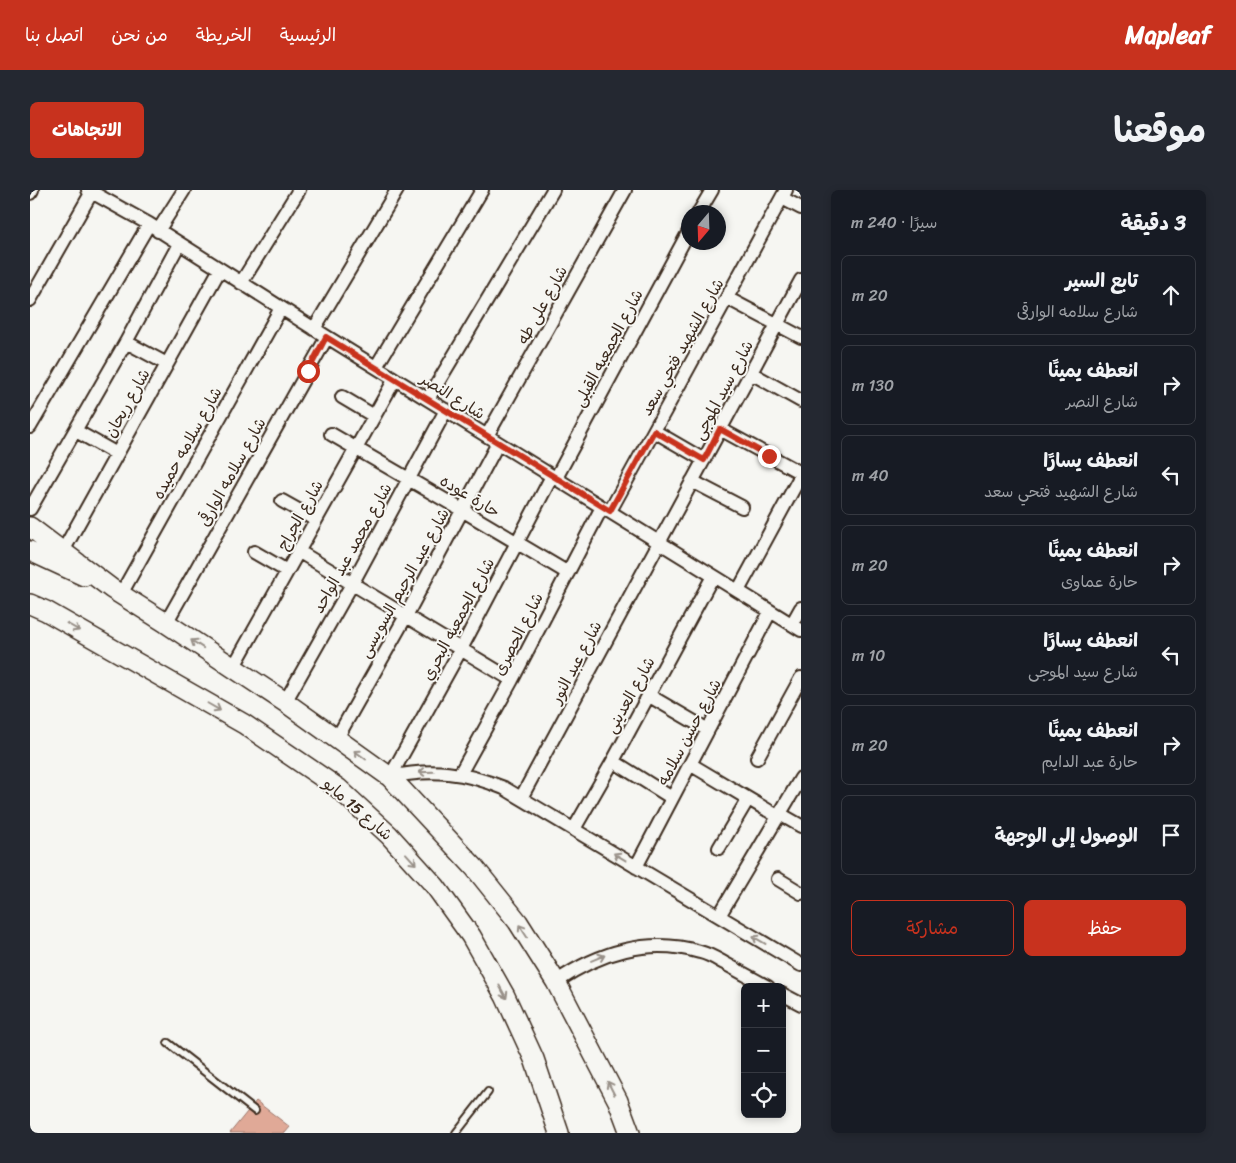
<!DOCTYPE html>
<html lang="ar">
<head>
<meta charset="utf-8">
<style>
  body { margin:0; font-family:Sriracha,"Playpen Sans Arabic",sans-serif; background:#242831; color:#f1f3f6; direction:rtl }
  .controls { position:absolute; right:15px; bottom:15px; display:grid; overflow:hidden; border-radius:8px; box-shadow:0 2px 8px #0003 }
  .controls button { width:45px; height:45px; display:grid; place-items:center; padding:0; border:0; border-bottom:1px solid #363941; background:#171b24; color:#f1f3f6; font:25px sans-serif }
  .compass { position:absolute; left:651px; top:15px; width:45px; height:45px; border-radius:50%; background:#171b24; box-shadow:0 2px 8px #0003; rotate:199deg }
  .stop { position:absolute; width:15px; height:15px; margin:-11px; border:4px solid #c8321e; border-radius:50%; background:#fff }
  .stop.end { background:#c8321e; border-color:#fff; box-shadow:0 1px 5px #0008 }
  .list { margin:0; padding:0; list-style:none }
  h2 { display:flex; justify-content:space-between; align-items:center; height:65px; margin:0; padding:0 20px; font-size:21px }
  h2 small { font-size:16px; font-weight:400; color:#9ea1a6 }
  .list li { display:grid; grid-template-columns:32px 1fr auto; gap:15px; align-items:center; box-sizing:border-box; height:80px; margin:0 10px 10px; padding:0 10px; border:1px solid #363941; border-radius:8px }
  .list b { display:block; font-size:19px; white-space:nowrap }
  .list p { margin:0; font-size:16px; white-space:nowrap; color:#9ea1a6 }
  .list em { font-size:16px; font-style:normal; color:#9ea1a6 }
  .actions { display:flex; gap:10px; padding:15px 20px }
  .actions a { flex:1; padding:11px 0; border:1px solid #c8321e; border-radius:8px; text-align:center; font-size:18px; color:#c8321e }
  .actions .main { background:#c8321e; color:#fff }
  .icon { flex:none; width:28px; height:28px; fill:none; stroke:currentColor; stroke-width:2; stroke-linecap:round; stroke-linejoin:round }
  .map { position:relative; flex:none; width:771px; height:943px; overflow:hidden; direction:ltr; border-radius:8px }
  header { display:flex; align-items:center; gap:30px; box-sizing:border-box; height:70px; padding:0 25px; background:#c8321e; color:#fff }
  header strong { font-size:24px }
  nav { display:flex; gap:28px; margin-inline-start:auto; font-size:18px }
  .intro { display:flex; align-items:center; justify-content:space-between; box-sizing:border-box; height:120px; padding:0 30px }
  h1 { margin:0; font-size:35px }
  .button { padding:12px 22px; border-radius:8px; background:#c8321e; color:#fff; font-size:18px; font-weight:700 }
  main { display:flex; gap:30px; padding:0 30px }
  aside { flex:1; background:#171b24; border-radius:8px; box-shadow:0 2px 8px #0003 }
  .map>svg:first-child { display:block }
</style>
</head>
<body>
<header>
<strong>Mapleaf</strong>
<nav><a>الرئيسية</a><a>الخريطة</a><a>من نحن</a><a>اتصل بنا</a></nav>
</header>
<div class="intro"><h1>موقعنا</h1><a class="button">الاتجاهات</a></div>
<main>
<aside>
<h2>3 دقيقة<small>سيرًا · 240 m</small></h2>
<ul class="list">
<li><svg class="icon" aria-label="ahead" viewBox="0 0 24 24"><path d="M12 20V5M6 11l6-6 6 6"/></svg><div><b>تابع السير</b><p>شارع سلامه الوارقى</p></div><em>20 m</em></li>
<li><svg class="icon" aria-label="right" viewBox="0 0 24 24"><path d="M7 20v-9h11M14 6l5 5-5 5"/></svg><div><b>انعطف يمينًا</b><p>شارع النصر</p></div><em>130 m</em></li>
<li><svg class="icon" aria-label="left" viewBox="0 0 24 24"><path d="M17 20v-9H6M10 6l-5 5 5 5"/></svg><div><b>انعطف يسارًا</b><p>شارع الشهيد فتحي سعد</p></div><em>40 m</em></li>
<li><svg class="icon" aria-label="right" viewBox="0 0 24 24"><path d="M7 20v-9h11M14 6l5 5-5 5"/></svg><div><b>انعطف يمينًا</b><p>حارة عماوى</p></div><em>20 m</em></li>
<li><svg class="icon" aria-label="left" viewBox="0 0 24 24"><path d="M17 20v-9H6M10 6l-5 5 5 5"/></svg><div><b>انعطف يسارًا</b><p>شارع سيد الموجى</p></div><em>10 m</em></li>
<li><svg class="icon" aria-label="right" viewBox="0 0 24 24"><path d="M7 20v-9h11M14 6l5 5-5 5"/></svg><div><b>انعطف يمينًا</b><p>حارة عبد الدايم</p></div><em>20 m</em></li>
<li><svg class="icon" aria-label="arrive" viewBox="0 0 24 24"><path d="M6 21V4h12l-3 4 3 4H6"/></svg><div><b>الوصول إلى الوجهة</b></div></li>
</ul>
<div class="actions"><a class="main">حفظ</a><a>مشاركة</a></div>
</aside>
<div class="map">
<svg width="771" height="943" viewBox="0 0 771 943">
  <rect width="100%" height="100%" fill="#f6f6f2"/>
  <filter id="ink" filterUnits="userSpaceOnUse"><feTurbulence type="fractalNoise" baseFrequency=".02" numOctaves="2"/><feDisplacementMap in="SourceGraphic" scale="10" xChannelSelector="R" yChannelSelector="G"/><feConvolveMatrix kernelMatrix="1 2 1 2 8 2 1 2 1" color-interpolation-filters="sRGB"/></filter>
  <g filter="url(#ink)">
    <path fill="#e0a997" stroke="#9d766a" d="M 226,911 L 260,937 L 255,943 L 200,943 Z"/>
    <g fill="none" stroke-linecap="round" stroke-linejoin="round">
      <defs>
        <path id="lane" d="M 138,853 L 225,921
          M 426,943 L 458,902"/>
        <path id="street" d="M 58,0 L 119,34 L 297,147 L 771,440
          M 0,3 L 2,0
          M 752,8 L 771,18
          M 669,22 L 682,0
          M 128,41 L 154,0
          M 211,93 L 269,0
          M 697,108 L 771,147
          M 0,110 L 63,0
          M 284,139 L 367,0
          M 96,152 L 137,174
          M 346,177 L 452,0
          M 721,183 L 771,211
          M 312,207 L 344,226
          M 398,209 L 523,0
          M 0,237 L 119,34
          M 690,239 L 771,283
          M 46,241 L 87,264
          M 624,241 L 674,270
          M 301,244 L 432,320 L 538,383
          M 457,246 L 595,0
          M 526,288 L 658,43
          M 662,291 L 712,317
          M 252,311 L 286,330
          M 0,319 L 96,152 L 149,54
          M 580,321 L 756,0
          M 33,361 L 190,79
          M 268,361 L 482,490
          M 224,362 L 257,381
          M 708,401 L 771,285
          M 91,404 L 251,118
          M 136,433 L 297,147
          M 762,434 L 771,418
          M 203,478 L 365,189
          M 618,505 L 678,540
          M 255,512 L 322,394 L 416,220
          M 307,548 L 376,426 L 468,253
          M 727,568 L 771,488
          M 583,571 L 642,608
          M 660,574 L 749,627
          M 430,584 L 482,490 L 572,317
          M 360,587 C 402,578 435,582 474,598 L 771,775
          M 360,587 L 431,459 L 522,286
          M 491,608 L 771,90
          M 750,624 L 771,636
          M 544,639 L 583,571 L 683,386
          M 689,658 L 718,609
          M 606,677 L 740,422
          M 748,689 L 771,703
          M 689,726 L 771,588
          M 526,792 C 569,762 619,747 670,762 C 679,764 687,769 694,773 C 709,781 723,789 738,797
          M 752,804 L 771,814"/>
        <path id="secondary" d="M 0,337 L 82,399 L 136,433 L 255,512 L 360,587 L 444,677 L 488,732 L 526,792 L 588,911 L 600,943
          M 0,361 L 54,386
          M 0,414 L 16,421 L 214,534 L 308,598 L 359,645 L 405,696 L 441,746 L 475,806 L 504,869 L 529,943"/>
      </defs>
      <use href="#lane" stroke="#3b2a1e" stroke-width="10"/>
      <use href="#street" stroke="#3b2a1e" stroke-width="16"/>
      <use href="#secondary" stroke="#3b2a1e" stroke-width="22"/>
      <use href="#lane" stroke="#f6f6f2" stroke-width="6"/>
      <use href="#street" stroke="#f6f6f2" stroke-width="12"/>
      <use href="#secondary" stroke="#f6f6f2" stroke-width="19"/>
    </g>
    <defs><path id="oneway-shaft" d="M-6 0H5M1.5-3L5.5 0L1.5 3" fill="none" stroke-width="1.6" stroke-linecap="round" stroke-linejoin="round" transform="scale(1.25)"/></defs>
    <g stroke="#989088">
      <use href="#oneway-shaft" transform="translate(43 437) rotate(30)"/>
      <use href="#oneway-shaft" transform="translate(167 454) rotate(-146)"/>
      <use href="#oneway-shaft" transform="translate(184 517) rotate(30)"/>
      <use href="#oneway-shaft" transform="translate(330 565) rotate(-144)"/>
      <use href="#oneway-shaft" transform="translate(396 582) rotate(178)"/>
      <use href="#oneway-shaft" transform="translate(590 667) rotate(-149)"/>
      <use href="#oneway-shaft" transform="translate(381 669) rotate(48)"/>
      <use href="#oneway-shaft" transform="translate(493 741) rotate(-123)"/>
      <use href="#oneway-shaft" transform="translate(729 750) rotate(-149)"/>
      <use href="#oneway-shaft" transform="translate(568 768) rotate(-22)"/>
      <use href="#oneway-shaft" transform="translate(473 802) rotate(61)"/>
      <use href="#oneway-shaft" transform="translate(581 898) rotate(-117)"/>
    </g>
  </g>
  <g fill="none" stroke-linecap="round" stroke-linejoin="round" filter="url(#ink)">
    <path stroke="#c8321e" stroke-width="6" d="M 278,181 L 296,147 L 580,321 L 624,241 L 674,270 L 690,239 L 739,266"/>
  </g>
  <g text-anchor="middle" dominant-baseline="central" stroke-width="4" stroke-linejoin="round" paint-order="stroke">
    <g font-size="16" fill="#3b2a1e" stroke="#f6f6f2">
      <text transform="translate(512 115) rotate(-61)">شارع على طه</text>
      <text transform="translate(652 157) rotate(-61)">شارع الشهيد فتحي سعد</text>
      <text transform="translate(578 158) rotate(-62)">شارع الجمعيه القبلى</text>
      <text transform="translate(693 200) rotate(-62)">شارع سيد الموجى</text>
      <text transform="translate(423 206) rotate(32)">شارع النصر</text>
      <text transform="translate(97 213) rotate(-61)">شارع ريحان</text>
      <text transform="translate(157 253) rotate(-61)">شارع سلامه حميده</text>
      <text transform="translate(202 282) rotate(-61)">شارع سلامه الوارقى</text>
      <text transform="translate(440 306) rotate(31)">حارة عوده</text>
      <text transform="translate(270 325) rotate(-61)">شارع الجراج</text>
      <text transform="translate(322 358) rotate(-61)">شارع محمد عبد الواحد</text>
      <text transform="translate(374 393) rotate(-61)">شارع عبد الرحيم السويسى</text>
      <text transform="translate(428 429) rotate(-62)">شارع الجمعيه البحري</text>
      <text transform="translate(488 444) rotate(-63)">شارع الحصرى</text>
      <text transform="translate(546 472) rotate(-62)">شارع عبد النور</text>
      <text transform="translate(600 505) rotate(-61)">شارع العدينى</text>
      <text transform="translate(659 542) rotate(-62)">شارع حسن سلامه</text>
      <text transform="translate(328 619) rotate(41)">شارع 15 مايو</text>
    </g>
  </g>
</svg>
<div class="controls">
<button>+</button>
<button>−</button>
<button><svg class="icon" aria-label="locate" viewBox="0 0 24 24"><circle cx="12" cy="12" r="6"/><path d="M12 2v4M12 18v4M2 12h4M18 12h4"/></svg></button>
</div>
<svg class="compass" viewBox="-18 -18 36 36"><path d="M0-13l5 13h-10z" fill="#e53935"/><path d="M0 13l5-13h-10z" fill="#9ea1a6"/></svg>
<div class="stop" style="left:278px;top:181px"></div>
<div class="stop end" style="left:739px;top:266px"></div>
</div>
</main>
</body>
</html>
